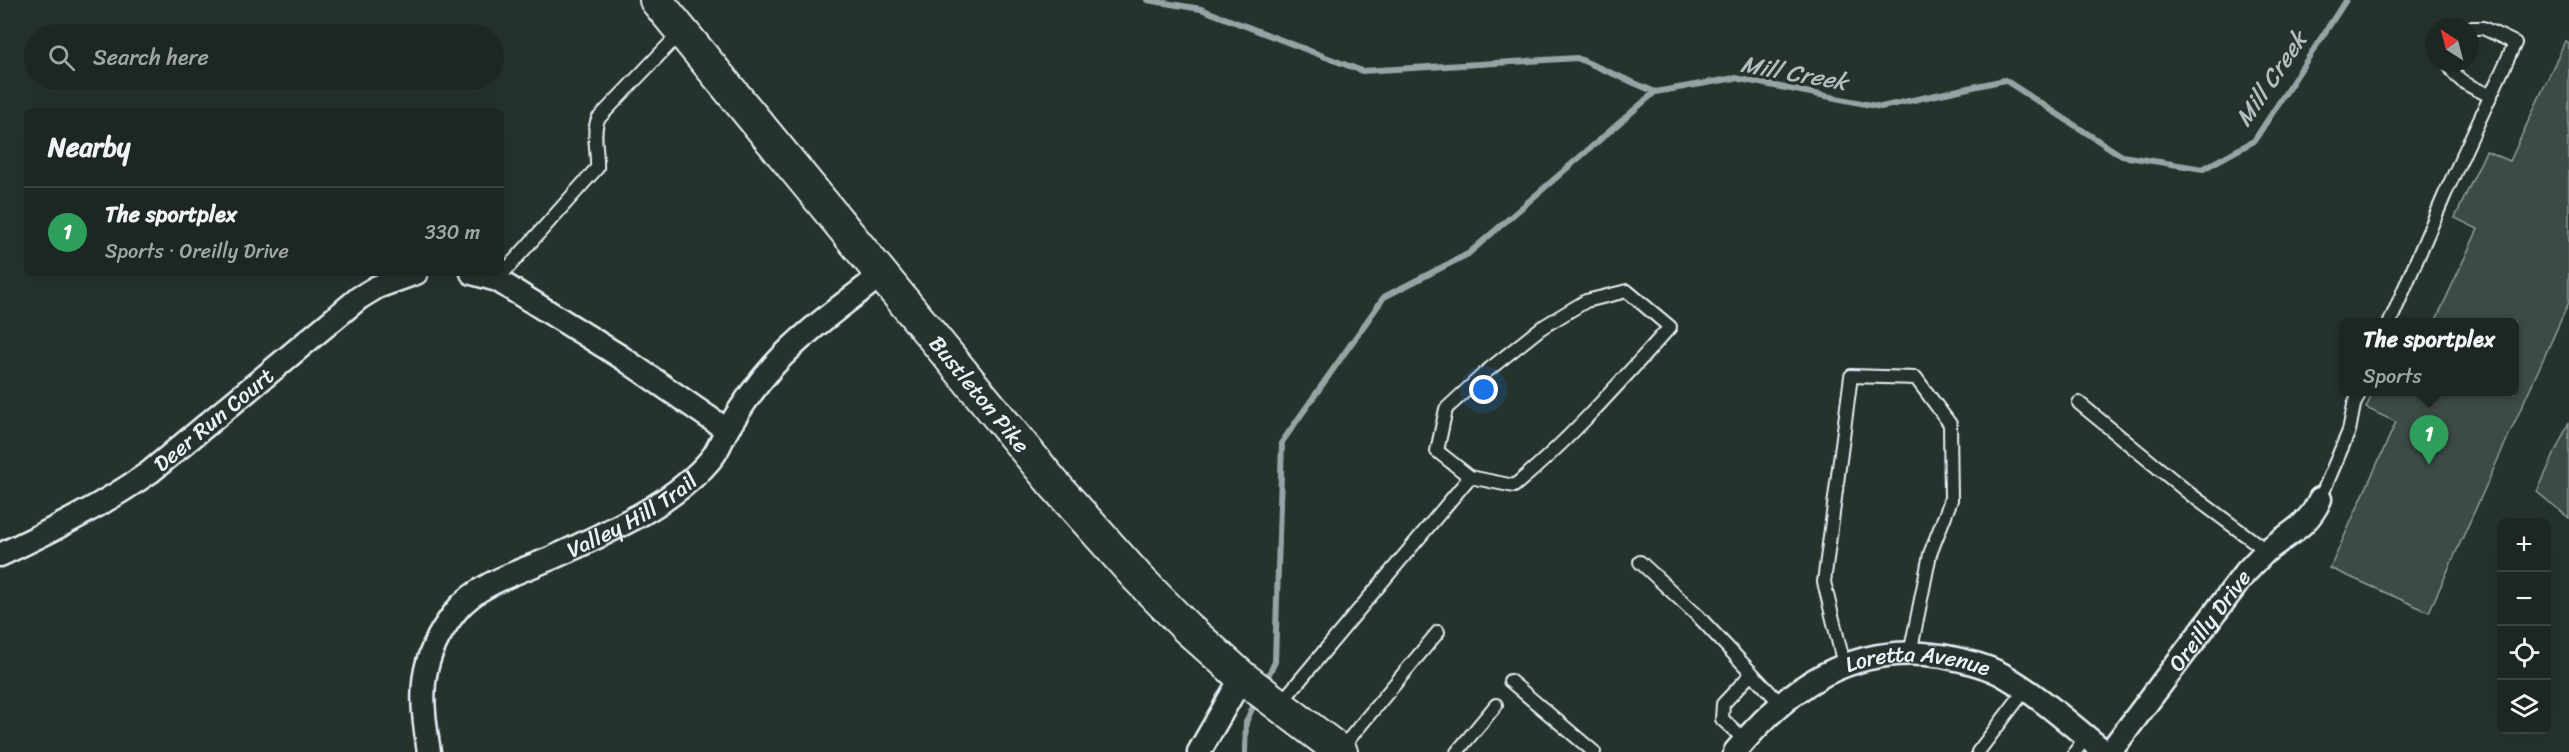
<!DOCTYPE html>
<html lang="en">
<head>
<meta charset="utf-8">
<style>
  body { margin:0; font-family:Sriracha,sans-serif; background:#252e2a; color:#f1f3f6 }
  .controls { position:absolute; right:18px; bottom:18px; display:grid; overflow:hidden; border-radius:9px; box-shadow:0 6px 24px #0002 }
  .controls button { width:54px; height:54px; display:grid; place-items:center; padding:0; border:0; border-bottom:2px solid #3a4340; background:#1c2622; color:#f1f3f6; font:30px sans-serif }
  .compass { position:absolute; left:2425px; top:18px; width:54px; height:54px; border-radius:50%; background:#1c2622; box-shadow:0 6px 24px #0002; rotate:324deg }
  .you { position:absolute; left:1484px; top:390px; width:21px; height:21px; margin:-15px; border:4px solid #fff; border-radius:50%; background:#1a73e8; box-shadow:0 0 0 9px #1a73e833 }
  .badge { display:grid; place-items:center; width:39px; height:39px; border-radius:50%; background:#b45309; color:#fff; font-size:20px; font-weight:700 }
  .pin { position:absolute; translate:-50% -50px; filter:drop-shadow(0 2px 3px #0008) }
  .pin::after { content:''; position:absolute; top:32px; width:21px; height:18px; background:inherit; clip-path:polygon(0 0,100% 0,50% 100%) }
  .popup { position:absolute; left:2339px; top:318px; width:180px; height:78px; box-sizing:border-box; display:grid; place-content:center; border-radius:9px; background:#1c2622; filter:drop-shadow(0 2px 4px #0005); font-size:20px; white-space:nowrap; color:#a0a5a5 }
  .popup b { font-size:22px; color:#f1f3f6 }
  .popup::after { content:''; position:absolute; left:50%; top:100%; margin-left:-12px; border:12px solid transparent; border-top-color:#1c2622 }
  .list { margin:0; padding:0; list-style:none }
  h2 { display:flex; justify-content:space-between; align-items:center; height:78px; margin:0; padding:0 24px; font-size:26px }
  h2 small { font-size:20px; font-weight:400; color:#a0a5a5 }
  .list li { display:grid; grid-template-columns:39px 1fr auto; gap:18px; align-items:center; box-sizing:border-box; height:90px; padding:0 24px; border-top:2px solid #3a4340 }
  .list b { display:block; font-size:22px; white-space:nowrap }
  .list p { margin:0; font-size:20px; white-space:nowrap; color:#a0a5a5 }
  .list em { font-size:20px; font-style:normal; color:#a0a5a5 }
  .icon { flex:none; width:33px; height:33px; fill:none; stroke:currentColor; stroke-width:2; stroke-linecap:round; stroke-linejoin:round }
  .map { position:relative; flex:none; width:2569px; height:752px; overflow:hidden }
  .search { position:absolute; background:#1c2622; box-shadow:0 6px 24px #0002; left:24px; top:24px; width:480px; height:66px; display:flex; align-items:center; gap:15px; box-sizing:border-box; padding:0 21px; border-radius:33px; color:#a0a5a5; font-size:22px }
  .panel { position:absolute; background:#1c2622; box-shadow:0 6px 24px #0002; left:24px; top:108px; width:480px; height:168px; border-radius:9px }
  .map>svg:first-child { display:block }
</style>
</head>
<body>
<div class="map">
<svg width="2569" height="752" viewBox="0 0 2569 752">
  <rect width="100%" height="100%" fill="#26332d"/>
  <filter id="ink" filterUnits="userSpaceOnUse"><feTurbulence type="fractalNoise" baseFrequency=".0167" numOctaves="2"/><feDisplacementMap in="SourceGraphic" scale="12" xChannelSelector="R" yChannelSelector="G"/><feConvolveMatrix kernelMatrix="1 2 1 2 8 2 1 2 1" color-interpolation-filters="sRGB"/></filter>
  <g filter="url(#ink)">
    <path fill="#3e4b47" stroke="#939ea0" stroke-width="1.5" d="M 2565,41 L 2569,43 L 2569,302 L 2429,612 L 2330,568 L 2396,422 L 2366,408 L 2373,392 L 2514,392 L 2514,322 L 2435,322 L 2478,229 L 2455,218 L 2486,151 L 2510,161 Z
      M 2569,422 L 2569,518 L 2537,492 Z"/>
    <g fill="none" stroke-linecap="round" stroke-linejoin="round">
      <path stroke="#98a3a5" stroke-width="6" d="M 1147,0 L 1201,9 L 1362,71 L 1577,58 L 1655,92 L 1735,78 L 1881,107 L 2005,80 L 2122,156 L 2203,169 L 2254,141 L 2346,0
        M 1264,684 L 1275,662 L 1282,442 L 1384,297 L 1468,254 L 1655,92
        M 1245,752 L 1246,722 L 1257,698"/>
      <defs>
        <path id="service" d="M 2449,63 C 2454,82 2475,88 2491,96
          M 497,280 L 597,168 C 598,152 592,134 598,119 L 681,32
          M 2390,322 L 2445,194 L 2515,43 L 2483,28 L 2470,28
          M 2079,403 L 2190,494 L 2267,551
          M 2320,499 L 2349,431 L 2354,405 L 2360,392
          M 1640,562 L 1698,616 L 1780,703
          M 1844,665 L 1824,582 L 1851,376 L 1916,378 L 1950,424 L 1951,500 L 1930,554 L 1910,654
          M 1510,681 L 1594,752
          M 1280,704 L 1470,477 L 1514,486 C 1572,438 1620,382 1670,327 L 1627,291 L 1586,301 L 1541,328 L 1487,371 L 1446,409 L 1437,451 L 1470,477
          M 1745,740 L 1722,719 L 1723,704 L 1752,673
          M 1340,750 L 1438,632
          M 1457,752 L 1496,705
          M 1978,752 L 2025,690
          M 2075,752 L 2086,737"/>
        <g id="minor">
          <path d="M 472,273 L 497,280 L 621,357 L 727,430"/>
          <path id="s1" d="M 0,555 C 53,530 103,505 150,472 L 359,298 L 377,287 L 416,273"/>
          <path id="s2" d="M 429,752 C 420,694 417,660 456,611 C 478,583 522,571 554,557 C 583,544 612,530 640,515 C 666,500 696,479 714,455 C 720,446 723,436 729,427 C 742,405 757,384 774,365 C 806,330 846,303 882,274"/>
          <path d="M 1199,752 L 1242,677"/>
          <path id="s3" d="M 1735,752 C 1789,686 1853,642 1942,656 C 1963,660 1985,665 2003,675 C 2040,696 2072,726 2105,752"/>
          <path id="s4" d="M 2110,752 L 2245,573 C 2252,566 2258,559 2265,552 C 2286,535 2309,526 2320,499"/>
        </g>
        <g id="secondary">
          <path id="s5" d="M 656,0 L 1053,483 L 1137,577 L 1187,628 L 1242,677 L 1341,752"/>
        </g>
      </defs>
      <use href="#service" stroke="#e8f1f8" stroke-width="16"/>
      <use href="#minor" stroke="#e8f1f8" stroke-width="27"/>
      <use href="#secondary" stroke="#e8f1f8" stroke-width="36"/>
      <use href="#service" stroke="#26332d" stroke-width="12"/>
      <use href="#minor" stroke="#26332d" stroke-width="22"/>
      <use href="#secondary" stroke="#26332d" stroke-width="32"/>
    </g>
  </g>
  <g text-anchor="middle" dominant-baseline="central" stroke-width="6" stroke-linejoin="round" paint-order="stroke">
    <g font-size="22" fill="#e8f1f8" stroke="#26332d">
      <text stroke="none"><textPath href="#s5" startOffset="510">Bustleton Pike</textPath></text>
      <text stroke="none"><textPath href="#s1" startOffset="254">Deer Run Court</textPath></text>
      <text stroke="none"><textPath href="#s2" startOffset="351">Valley Hill Trail</textPath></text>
      <text stroke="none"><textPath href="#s4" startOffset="165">Oreilly Drive</textPath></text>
      <text stroke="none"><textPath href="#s3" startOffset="216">Loretta Avenue</textPath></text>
    </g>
    <g font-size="24" font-style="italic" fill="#b3bdc0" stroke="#26332d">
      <text transform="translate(1794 73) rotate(10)">Mill Creek</text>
      <text transform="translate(2271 79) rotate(-56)">Mill Creek</text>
    </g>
  </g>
</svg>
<div class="controls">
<button>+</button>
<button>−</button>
<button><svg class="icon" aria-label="locate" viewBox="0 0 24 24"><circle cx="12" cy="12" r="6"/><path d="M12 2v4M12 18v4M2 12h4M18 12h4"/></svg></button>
<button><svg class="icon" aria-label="layers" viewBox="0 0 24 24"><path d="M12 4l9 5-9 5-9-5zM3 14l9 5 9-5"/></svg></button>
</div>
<svg class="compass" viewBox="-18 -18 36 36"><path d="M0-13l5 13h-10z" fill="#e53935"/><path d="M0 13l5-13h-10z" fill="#a0a5a5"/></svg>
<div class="you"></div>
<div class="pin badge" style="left:2429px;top:465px;background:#2e9e5b">1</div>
<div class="popup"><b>The sportplex</b>Sports</div>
<div class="search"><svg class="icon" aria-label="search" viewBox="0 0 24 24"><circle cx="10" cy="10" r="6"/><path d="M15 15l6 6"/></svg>Search here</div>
<section class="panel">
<h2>Nearby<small></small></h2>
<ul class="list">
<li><span class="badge" style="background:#2e9e5b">1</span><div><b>The sportplex</b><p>Sports · Oreilly Drive</p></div><em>330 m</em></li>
</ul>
</section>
</div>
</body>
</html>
